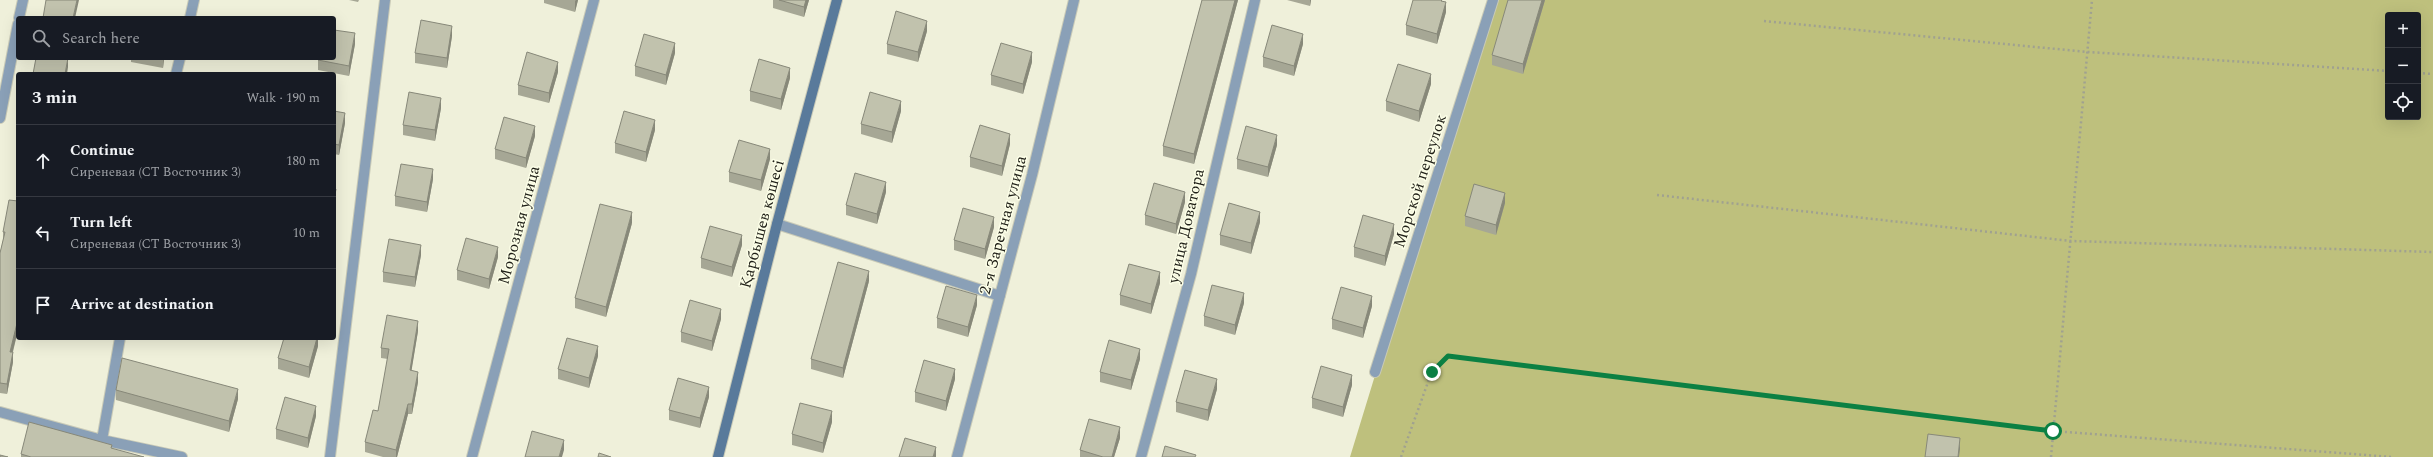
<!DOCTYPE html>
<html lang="en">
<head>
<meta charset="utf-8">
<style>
  body { margin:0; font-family:Spectral,serif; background:#242831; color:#f1f3f6 }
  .controls { position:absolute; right:12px; top:12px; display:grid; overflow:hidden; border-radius:4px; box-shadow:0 4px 16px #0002 }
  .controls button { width:36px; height:36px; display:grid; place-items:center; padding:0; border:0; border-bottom:1px solid #363941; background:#171b24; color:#f1f3f6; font:20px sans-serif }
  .stop { position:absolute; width:12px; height:12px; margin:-9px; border:3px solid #0b8043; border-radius:50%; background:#fff }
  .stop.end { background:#0b8043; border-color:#fff; box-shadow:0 1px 4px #0008 }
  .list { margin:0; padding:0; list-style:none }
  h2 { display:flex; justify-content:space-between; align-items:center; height:52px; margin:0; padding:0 16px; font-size:17px }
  h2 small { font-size:13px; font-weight:400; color:#9ea1a6 }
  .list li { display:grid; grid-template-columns:26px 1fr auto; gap:12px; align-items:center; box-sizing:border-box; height:72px; padding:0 16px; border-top:1px solid #363941 }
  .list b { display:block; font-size:15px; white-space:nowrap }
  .list p { margin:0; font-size:13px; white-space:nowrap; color:#9ea1a6 }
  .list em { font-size:13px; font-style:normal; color:#9ea1a6 }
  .icon { flex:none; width:22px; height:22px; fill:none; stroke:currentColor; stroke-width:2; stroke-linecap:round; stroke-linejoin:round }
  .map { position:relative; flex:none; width:2433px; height:457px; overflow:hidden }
  .search { position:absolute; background:#171b24; box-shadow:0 4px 16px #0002; left:16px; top:16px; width:320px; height:44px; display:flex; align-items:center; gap:10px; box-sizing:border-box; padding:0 14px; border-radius:4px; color:#9ea1a6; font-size:15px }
  .panel { position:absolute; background:#171b24; box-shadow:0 4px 16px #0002; left:16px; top:72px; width:320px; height:268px; border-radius:4px }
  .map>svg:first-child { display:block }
</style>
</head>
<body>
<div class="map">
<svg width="2433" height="457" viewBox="0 0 2433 457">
  <rect width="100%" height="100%" fill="#eff0da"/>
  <path fill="#bec07d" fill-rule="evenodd" d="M 1490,0 L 2433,0 L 2433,457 L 1350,457 ZM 2388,15 L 2418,15 L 2418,117 L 2388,117 Z"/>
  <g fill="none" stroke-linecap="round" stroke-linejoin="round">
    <defs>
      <path id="minor" d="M 19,18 L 23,0
        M 190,18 L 194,0
        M 176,74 L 180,58
        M 0,118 L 18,24
        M 777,224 L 1000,296
        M 1375,372 L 1493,0
        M 0,412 L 102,440 L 182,457
        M 102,440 L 120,338
        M 330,457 L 385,0
        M 472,457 L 594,0
        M 957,457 L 1032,175 L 1074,0
        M 1141,457 L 1191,274 L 1255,0"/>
      <path id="secondary" d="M 718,457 L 777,224 L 837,0"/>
    </defs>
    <use href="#minor" stroke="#c9cab7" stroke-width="12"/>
    <use href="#secondary" stroke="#c9cab7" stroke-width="12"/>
    <path stroke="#a0a190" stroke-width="2.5" stroke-dasharray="2 3" stroke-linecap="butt" d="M 1764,21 L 2088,52 L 2388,71
      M 2418,73 L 2433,74
      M 1657,195 L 2071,241 L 2433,252
      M 1401,457 L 1432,371 L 1448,356 L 2053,431 L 2392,457
      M 2051,457 L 2092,0"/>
    <use href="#minor" stroke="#8aa0b7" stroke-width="10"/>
    <use href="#secondary" stroke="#597a9b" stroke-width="10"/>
  </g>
  <path fill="#a6a795" d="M 349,0 L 359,0 L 358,2 Z
    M 544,0 L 578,0 L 575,12 L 544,3 Z
    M 773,0 L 809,0 L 804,17 L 773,8 Z
    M 1202,0 L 1238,0 L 1194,164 L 1163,156 L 1163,146 Z
    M 1287,0 L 1311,0 L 1310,6 Z
    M 1545,0 L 1523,74 L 1492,65 L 1492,55 Z
    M 1444,1 L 1446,12 L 1437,44 L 1406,35 L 1406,25 Z
    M 927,31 L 918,62 L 887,54 L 887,44 Z
    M 452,36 L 447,68 L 415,63 L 415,53 Z
    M 355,44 L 349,76 L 318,70 L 318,60 Z
    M 1303,44 L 1294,76 L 1263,67 L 1263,57 Z
    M 675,53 L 666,85 L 635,76 L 635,66 Z
    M 131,58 L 164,58 L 163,68 L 131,62 Z
    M 1032,62 L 1023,94 L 991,85 L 991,75 Z
    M 558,72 L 549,103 L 518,95 L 518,85 Z
    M 790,78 L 781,110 L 750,101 L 750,91 Z
    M 1431,84 L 1419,122 L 1386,111 L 1386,101 Z
    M 441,108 L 435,141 L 403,135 L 403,125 Z
    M 334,111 L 345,123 L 339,155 L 334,154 Z
    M 901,111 L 892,143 L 861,134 L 861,124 Z
    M 655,130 L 646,162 L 615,153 L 615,143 Z
    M 535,136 L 526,168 L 495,159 L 495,149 Z
    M 1010,144 L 1002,176 L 970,167 L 970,157 Z
    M 1277,145 L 1268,177 L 1237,169 L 1237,159 Z
    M 18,151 L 18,167 L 17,167 L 17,157 Z
    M 770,159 L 761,191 L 729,182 L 729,172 Z
    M 433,179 L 427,212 L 395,206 L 395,196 Z
    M 886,192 L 877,224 L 846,215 L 846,205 Z
    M 18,201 L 18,330 L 13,352 L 13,362 L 7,394 L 0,393 L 0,253 L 3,240 L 3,232 Z
    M 1185,202 L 1176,234 L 1145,225 L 1145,215 Z
    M 1505,203 L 1496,235 L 1465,226 L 1465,216 Z
    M 1260,222 L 1251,254 L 1220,245 L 1220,235 Z
    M 632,223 L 606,317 L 575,308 L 575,298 Z
    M 994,227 L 985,259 L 954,250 L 954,240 Z
    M 1394,234 L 1385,266 L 1354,257 L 1354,247 Z
    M 742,245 L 732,277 L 701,268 L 701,258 Z
    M 421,255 L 415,287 L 383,282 L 383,272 Z
    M 498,257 L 489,289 L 457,280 L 457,270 Z
    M 869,281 L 843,378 L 811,369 L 811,359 Z
    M 1160,283 L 1151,314 L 1120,305 L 1120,295 Z
    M 1244,303 L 1235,335 L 1204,326 L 1204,316 Z
    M 977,305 L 968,337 L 937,328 L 937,318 Z
    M 1372,306 L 1363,338 L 1332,329 L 1332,319 Z
    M 721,319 L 712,351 L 681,342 L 681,332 Z
    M 418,331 L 411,371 L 418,382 L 412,414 L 408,414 L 397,457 L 383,457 L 365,452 L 365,442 L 378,411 L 388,359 L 381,358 L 381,348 Z
    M 318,338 L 318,346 L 309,378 L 278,369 L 278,358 Z
    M 598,356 L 589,388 L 558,379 L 558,369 Z
    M 1140,359 L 1131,390 L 1100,382 L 1100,372 Z
    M 955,379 L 946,411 L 915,402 L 915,392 Z
    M 1352,385 L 1343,417 L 1312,408 L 1312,398 Z
    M 1217,389 L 1208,421 L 1176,412 L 1176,402 Z
    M 116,390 L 238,399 L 229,432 L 116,400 Z
    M 709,397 L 700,428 L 669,420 L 669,410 Z
    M 316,416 L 308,448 L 276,439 L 276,429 Z
    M 832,422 L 823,453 L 792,445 L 792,434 Z
    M 1120,438 L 1114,457 L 1080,457 L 1080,450 Z
    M 112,449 L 144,457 L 21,457 L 21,454 Z"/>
  <path fill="#878879" d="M 77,0 L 79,0 L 75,18 L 73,18 Z
    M 576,0 L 578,0 L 575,12 L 575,1 Z
    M 806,0 L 809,0 L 804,17 L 804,7 Z
    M 1235,0 L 1238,0 L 1194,164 L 1194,154 Z
    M 1310,0 L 1311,0 L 1310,6 Z
    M 1542,0 L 1545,0 L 1523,74 L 1523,64 Z
    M 1446,2 L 1446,12 L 1437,44 L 1437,34 Z
    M 927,21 L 927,31 L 918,62 L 918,52 Z
    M 452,26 L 452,36 L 447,68 L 447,58 Z
    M 355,33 L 355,44 L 349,76 L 349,66 Z
    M 1303,34 L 1303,44 L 1294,76 L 1294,66 Z
    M 675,43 L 675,53 L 666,85 L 666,75 Z
    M 1032,52 L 1032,62 L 1023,94 L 1023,84 Z
    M 68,58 L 68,67 L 67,74 L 65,74 Z
    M 163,58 L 164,58 L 163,68 Z
    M 558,62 L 558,72 L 549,103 L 549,93 Z
    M 790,68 L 790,78 L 781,110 L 781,99 Z
    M 1431,74 L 1431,84 L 1419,122 L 1419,111 Z
    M 441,98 L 441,108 L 435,141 L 435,130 Z
    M 901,101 L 901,111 L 892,143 L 892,132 Z
    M 345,113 L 345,123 L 339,155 L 339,145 Z
    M 655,120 L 655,130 L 646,162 L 646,152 Z
    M 535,126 L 535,136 L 526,168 L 526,158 Z
    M 1010,134 L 1010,144 L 1002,176 L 1002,166 Z
    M 1277,135 L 1277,145 L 1268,177 L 1268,167 Z
    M 770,149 L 770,159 L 761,191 L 761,180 Z
    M 433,169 L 433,179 L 427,212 L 427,202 Z
    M 886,182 L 886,192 L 877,224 L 877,214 Z
    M 336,189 L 336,199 L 334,210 L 334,200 Z
    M 1185,192 L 1185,202 L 1176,234 L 1176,224 Z
    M 1505,193 L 1505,203 L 1496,235 L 1496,225 Z
    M 632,212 L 632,223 L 606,317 L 606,307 Z
    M 1260,212 L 1260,222 L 1251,254 L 1251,243 Z
    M 994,217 L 994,227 L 985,259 L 985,249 Z
    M 1394,224 L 1394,234 L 1385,266 L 1385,256 Z
    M 742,235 L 742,245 L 732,277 L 732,267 Z
    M 421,245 L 421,255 L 415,287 L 415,277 Z
    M 498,247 L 498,257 L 489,289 L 489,279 Z
    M 869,271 L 869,281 L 843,378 L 843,368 Z
    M 1160,272 L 1160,283 L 1151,314 L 1151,304 Z
    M 1244,293 L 1244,303 L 1235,335 L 1235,325 Z
    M 977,295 L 977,305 L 968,337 L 968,327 Z
    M 1372,296 L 1372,306 L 1363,338 L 1363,328 Z
    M 721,309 L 721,319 L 712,351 L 712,341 Z
    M 18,319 L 18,330 L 10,362 L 10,352 Z
    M 418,321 L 418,331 L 410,380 L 410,370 Z
    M 317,338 L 318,338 L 318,346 L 309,378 L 309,367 Z
    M 598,346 L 598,356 L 589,388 L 589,378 Z
    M 1140,349 L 1140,359 L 1131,390 L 1131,380 Z
    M 13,352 L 13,362 L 7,394 L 7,384 Z
    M 955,369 L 955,379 L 946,411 L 946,401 Z
    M 418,372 L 418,382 L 412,414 L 412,404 Z
    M 1352,375 L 1352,385 L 1343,417 L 1343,407 Z
    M 1217,379 L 1217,389 L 1208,421 L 1208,410 Z
    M 709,387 L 709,397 L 700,428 L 700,418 Z
    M 238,389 L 238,399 L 229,432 L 229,421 Z
    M 408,404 L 408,414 L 397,457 L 396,457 L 396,450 Z
    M 316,406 L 316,416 L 308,448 L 308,438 Z
    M 832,411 L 832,422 L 823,453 L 823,443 Z
    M 1120,427 L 1120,438 L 1114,457 L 1112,457 Z
    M 1960,438 L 1960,449 L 1959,457 L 1958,457 Z
    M 564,440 L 564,450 L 562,457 L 559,457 Z
    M 936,447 L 936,457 L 933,457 Z"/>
  <path fill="#c1c2ad" stroke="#878879" d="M 46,0 L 77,0 L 73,18 L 43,18 Z
    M 779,0 L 806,0 L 804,7 Z
    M 1202,0 L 1235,0 L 1194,154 L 1163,146 Z
    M 1413,0 L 1442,0 L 1441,1 L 1446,2 L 1437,34 L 1406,25 Z
    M 1508,0 L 1542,0 L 1523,64 L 1492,55 Z
    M 896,11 L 927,21 L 918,52 L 887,44 Z
    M 421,20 L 452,26 L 447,58 L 415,53 Z
    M 1272,25 L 1303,34 L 1294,66 L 1263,57 Z
    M 334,30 L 355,33 L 349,66 L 318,60 L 318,58 L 334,58 Z
    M 644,34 L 675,43 L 666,75 L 635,66 Z
    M 1001,43 L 1032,52 L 1023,84 L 991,75 Z
    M 527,52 L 558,62 L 549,93 L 518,85 Z
    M 36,58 L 68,58 L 65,74 L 33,74 Z
    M 759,59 L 790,68 L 781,99 L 750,91 Z
    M 1398,64 L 1431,74 L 1419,111 L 1386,101 Z
    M 205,73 L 212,74 L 205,74 Z
    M 409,92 L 441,98 L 435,130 L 403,125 Z
    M 870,92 L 901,101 L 892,132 L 861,124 Z
    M 334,111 L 345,113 L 339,145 L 334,144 Z
    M 624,111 L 655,120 L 646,152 L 615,143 Z
    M 504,117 L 535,126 L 526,158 L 495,149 Z
    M 980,125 L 1010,134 L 1002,166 L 970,157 Z
    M 1246,126 L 1277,135 L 1268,167 L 1237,159 Z
    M 739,140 L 770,149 L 761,180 L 729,172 Z
    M 401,164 L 433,169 L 427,202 L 395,196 Z
    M 855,173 L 886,182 L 877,214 L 846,205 Z
    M 1154,183 L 1185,192 L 1176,224 L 1145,215 Z
    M 1474,184 L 1505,193 L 1496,225 L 1465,216 Z
    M 334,189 L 336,189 L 334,200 Z
    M 9,200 L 18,201 L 18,319 L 10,352 L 13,352 L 7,384 L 0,383 L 0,253 L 5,232 L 3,232 Z
    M 1229,203 L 1260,212 L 1251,243 L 1220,235 Z
    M 600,204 L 632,212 L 606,307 L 575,298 Z
    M 963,208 L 994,217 L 985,249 L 954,240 Z
    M 1363,215 L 1394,224 L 1385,256 L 1354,247 Z
    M 710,226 L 742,235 L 732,267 L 701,258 Z
    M 466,238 L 498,247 L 489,279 L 457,270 Z
    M 389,239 L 421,245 L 415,277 L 383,272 Z
    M 838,262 L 869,271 L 843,368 L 811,359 Z
    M 1129,264 L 1160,272 L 1151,304 L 1120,295 Z
    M 1212,285 L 1244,293 L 1235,325 L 1204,316 Z
    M 946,286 L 977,295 L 968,327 L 937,318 Z
    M 1341,287 L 1372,296 L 1363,328 L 1332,319 Z
    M 690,300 L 721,309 L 712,341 L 681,332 Z
    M 387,315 L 418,321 L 410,370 L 418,372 L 412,404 L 408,404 L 396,450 L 365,442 L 373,410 L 378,411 L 389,349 L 381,348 Z
    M 284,338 L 317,338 L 309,367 L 278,358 Z
    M 567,338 L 598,346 L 589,378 L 558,369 Z
    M 1109,340 L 1140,349 L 1131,380 L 1100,372 Z
    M 122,358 L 238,389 L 229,421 L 116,390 Z
    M 924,360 L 955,369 L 946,401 L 915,392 Z
    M 1321,366 L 1352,375 L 1343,407 L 1312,398 Z
    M 1185,370 L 1217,379 L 1208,410 L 1176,402 Z
    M 678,378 L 709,387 L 700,418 L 669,410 Z
    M 285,397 L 316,406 L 308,438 L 276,429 Z
    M 800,403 L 832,411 L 823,443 L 792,434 Z
    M 1089,419 L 1120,427 L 1112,457 L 1103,457 L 1080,450 Z
    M 29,422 L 112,445 L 111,448 L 144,457 L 31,457 L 21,454 Z
    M 532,431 L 564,440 L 559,457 L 525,457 Z
    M 1928,434 L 1960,438 L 1958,457 L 1925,457 Z
    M 905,438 L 936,447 L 933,457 L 899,457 Z
    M 1165,446 L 1196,455 L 1195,457 L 1162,457 Z
    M 599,453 L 611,457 L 598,457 Z
    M 0,455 L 8,457 L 0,457 Z"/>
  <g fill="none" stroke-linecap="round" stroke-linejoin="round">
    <path stroke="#0b8043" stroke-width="5" d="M 1432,372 L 1448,356 L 2053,431"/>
  </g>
  <g text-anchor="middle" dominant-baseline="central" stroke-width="3" stroke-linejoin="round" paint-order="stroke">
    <g font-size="16" fill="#1e1e16" stroke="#fcfee7">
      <text transform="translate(1420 181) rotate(-72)">Морской переулок</text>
      <text transform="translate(762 224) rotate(-75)">Қарбышев көшесі</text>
      <text transform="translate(519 225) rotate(-75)">Морозная улица</text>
      <text transform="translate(1003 225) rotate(-75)">2-я Заречная улица</text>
      <text transform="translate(1186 226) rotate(-77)">улица Доватора</text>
    </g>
  </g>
</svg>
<div class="controls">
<button>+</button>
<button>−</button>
<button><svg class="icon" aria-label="locate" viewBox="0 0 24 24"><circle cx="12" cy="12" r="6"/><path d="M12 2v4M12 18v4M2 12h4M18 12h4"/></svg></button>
</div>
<div class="stop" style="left:2053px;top:431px"></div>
<div class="stop end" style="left:1432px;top:372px"></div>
<div class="search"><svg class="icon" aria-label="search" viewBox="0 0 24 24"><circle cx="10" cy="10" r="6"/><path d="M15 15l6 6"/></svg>Search here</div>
<section class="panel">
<h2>3 min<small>Walk · 190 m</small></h2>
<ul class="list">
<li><svg class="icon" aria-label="ahead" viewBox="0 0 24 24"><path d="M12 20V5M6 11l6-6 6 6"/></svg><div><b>Continue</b><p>Сиреневая (СТ Восточник 3)</p></div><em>180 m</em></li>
<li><svg class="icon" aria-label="left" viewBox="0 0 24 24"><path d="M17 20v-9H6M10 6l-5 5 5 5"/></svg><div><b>Turn left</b><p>Сиреневая (СТ Восточник 3)</p></div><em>10 m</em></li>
<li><svg class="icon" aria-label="arrive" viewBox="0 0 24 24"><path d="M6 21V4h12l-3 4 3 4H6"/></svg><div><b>Arrive at destination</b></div></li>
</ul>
</section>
</div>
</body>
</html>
